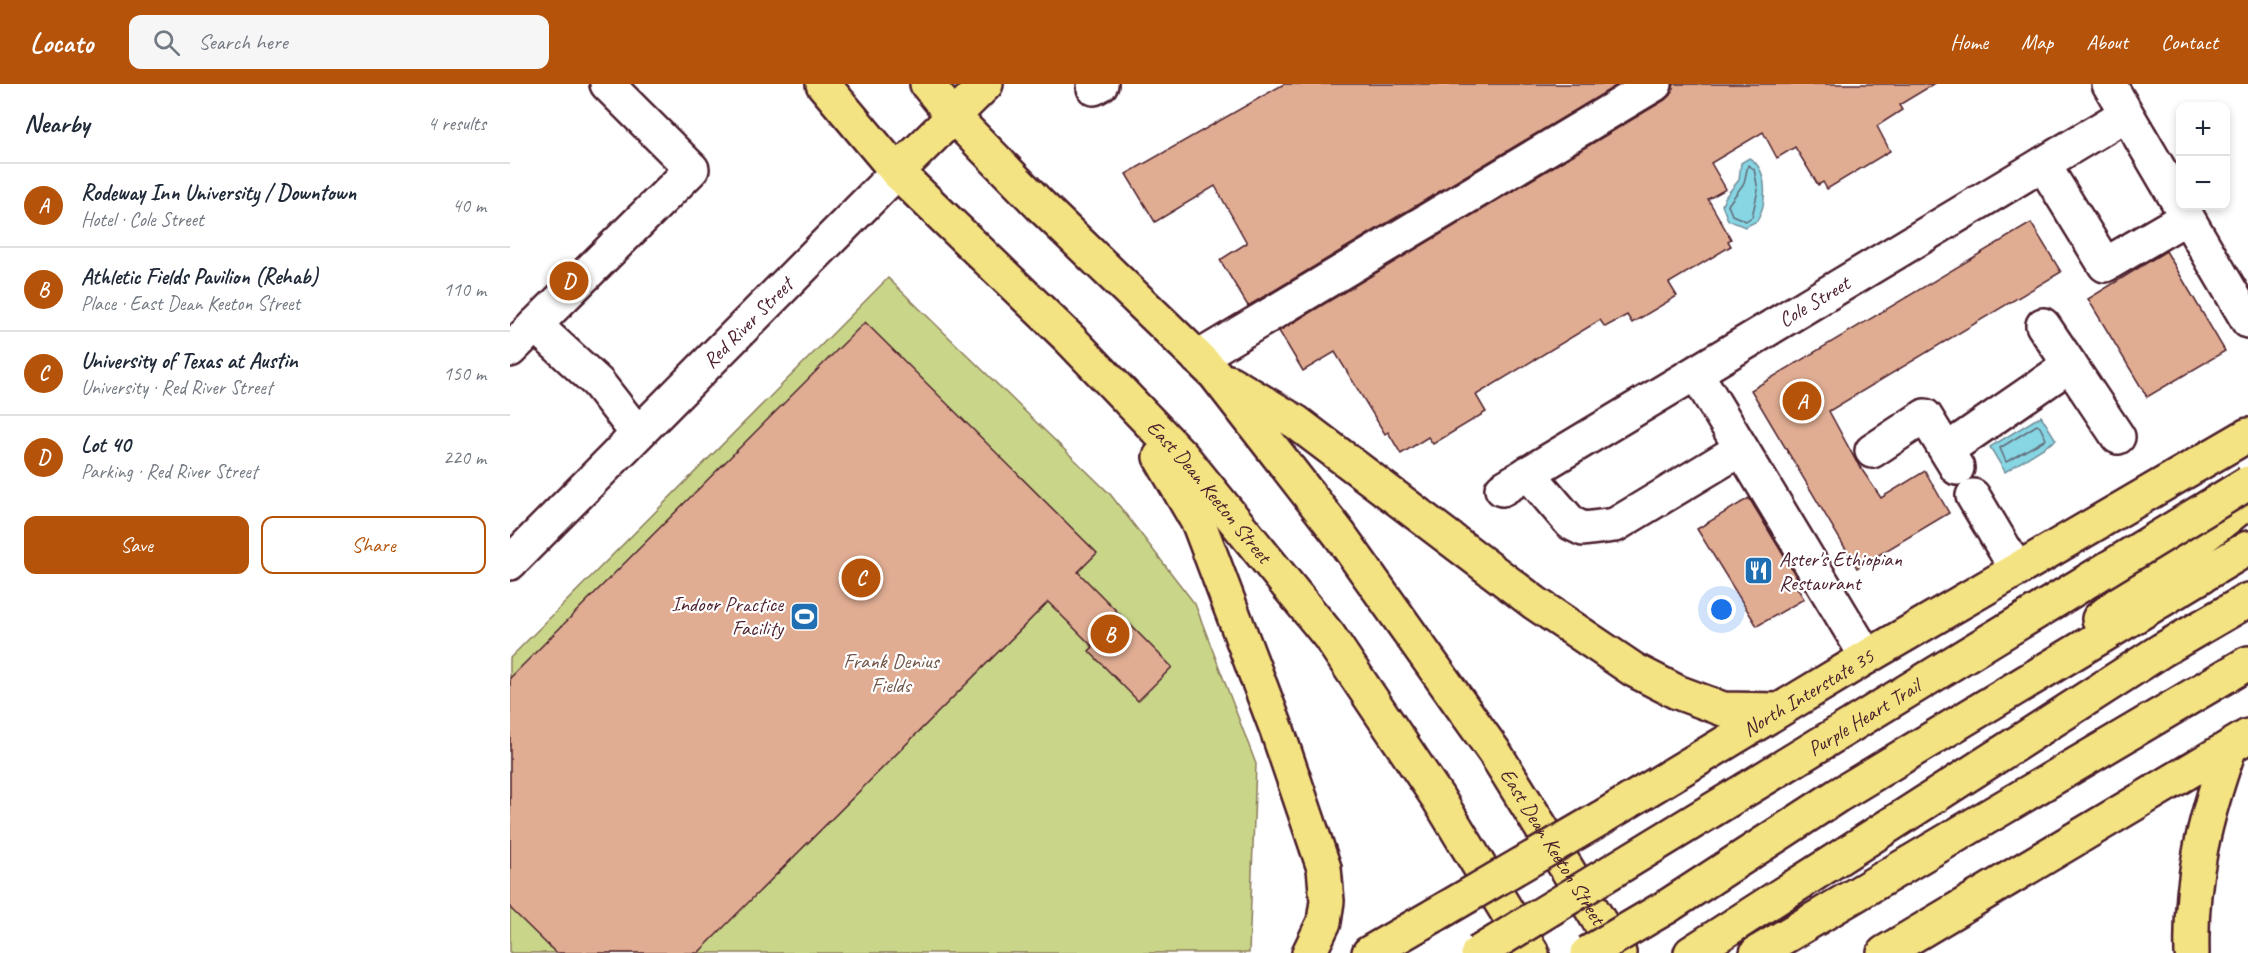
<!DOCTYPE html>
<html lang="en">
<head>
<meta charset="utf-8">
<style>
  body { margin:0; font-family:Caveat,sans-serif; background:#f6f6f7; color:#1f2937 }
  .controls { position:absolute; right:18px; top:18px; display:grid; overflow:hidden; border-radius:12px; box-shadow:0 3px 9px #0003 }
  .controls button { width:54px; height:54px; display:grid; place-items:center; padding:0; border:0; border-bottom:2px solid #e0e1e3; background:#fff; color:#1f2937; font:30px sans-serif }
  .you { position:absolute; left:1212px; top:526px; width:21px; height:21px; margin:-15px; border:4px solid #fff; border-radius:50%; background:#1a73e8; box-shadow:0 0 0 9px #1a73e833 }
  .badge { display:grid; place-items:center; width:39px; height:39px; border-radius:50%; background:#b45309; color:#fff; font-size:20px; font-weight:700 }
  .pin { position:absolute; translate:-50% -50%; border:3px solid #fff; box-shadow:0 2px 6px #0006 }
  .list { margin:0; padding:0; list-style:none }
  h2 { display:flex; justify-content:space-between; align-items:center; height:78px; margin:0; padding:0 24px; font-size:26px }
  h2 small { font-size:20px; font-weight:400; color:#747a83 }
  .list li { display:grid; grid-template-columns:39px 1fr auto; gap:18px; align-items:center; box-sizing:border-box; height:84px; padding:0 24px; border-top:2px solid #e0e1e3 }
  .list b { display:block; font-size:22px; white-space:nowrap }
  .list p { margin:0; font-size:20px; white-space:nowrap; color:#747a83 }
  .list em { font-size:20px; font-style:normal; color:#747a83 }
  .actions { display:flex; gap:12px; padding:18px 24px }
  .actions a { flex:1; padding:14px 0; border:2px solid #b45309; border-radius:12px; text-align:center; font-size:21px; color:#b45309 }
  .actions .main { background:#b45309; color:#fff }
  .icon { flex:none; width:33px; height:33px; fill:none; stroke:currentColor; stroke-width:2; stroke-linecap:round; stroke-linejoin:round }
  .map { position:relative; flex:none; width:1738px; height:869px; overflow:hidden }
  header { display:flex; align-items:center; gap:36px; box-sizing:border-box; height:84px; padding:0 30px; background:#b45309; color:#fff }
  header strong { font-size:28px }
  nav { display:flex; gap:33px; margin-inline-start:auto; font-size:21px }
  .search { width:420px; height:54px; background:#f6f6f7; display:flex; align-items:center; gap:15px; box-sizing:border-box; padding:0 21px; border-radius:12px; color:#747a83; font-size:22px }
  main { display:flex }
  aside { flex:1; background:#fff }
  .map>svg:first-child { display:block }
</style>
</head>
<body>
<header>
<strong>Locato</strong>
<div class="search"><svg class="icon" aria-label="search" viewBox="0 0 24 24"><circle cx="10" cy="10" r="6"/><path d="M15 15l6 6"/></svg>Search here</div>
<nav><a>Home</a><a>Map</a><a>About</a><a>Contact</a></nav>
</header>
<main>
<aside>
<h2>Nearby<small>4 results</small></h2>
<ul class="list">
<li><span class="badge">A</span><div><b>Rodeway Inn University / Downtown</b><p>Hotel · Cole Street</p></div><em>40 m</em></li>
<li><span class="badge">B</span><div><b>Athletic Fields Pavilion (Rehab)</b><p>Place · East Dean Keeton Street</p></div><em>110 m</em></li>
<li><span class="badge">C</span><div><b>University of Texas at Austin</b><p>University · Red River Street</p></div><em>150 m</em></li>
<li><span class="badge">D</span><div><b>Lot 40</b><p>Parking · Red River Street</p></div><em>220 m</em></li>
</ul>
<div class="actions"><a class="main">Save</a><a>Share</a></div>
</aside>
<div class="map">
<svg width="1738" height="869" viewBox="0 0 1738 869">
  <rect width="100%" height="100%" fill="#fff"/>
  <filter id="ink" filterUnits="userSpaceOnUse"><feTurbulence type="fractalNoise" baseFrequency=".0167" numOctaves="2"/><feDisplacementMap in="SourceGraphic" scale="12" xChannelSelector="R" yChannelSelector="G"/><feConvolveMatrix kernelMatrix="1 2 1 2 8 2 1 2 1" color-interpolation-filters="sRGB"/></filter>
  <g filter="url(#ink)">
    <path fill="#c9d68a" stroke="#8a7a5a" stroke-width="1.5" d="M 378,194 L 600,410 L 685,520 L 746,680 L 739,869 L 0,869 L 0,574 Z"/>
    <path fill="#87d6e4" stroke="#6f8d9a" stroke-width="1.5" d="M 1239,74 C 1259,85 1257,120 1247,137 L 1235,143 L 1218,136 L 1212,121 L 1216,112 L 1229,96 L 1231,79 Z
      M 1531,332 L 1546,356 L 1495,388 L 1480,363 Z"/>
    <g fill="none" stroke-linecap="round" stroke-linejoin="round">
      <path stroke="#626875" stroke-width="1.5" d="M 1238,81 L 1244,85 L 1248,106 L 1242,133 L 1236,137 L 1222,131 L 1218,121 L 1234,99 Z
        M 1527,341 L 1530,343 L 1536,355 L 1496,378 L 1490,364 Z"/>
    </g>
    <path fill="#e0ad93" stroke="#4a1f2b" stroke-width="1.5" d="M 774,0 L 1109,0 L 738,222 L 710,176 L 737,159 L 705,102 L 645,138 L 616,90 Z
      M 1164,0 L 1424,0 L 1389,21 L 1392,26 L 1367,42 L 1380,67 L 1317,105 L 1313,98 L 1308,101 L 1285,63 L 1267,74 L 1253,48 L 1201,79 L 1216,105 L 1198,115 L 1221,155 L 1218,157 L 1221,162 L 1159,199 L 1167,212 L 1122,239 L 1117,231 L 1095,243 L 1090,236 L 966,311 L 976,328 L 923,360 L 918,353 L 891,370 L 878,348 L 875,350 L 825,268 L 793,287 L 769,247 L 1155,16 L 1161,10 Z
      M 1521,139 L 1551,188 L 1319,327 L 1346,377 L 1371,414 L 1415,387 L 1439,429 L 1347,484 L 1241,306 Z
      M 1656,167 L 1715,267 L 1637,313 L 1578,215 Z
      M 355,238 L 587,469 L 568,488 L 662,583 L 628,617 L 579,567 L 583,563 L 538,518 L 188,869 L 46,869 L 0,824 L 0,594 Z
      M 1239,414 L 1290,499 L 1286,502 L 1294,515 L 1247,542 L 1187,445 Z"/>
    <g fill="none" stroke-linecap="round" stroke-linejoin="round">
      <defs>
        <g id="minor">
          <path d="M 1599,0 L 1738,237"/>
          <path d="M 584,4 L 591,0"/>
          <path d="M 1533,80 L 1595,181 L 1677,133"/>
          <path d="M 25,241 L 88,299 L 127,349"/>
          <path d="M 0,266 L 182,85 L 97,0"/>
          <path d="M 688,274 L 1145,0"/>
          <path d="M 1560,281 L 1608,353"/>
          <path d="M 1186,289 L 1357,573"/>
          <path d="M 1437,366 L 1560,281 L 1533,241"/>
          <path d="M 1362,367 L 1415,332 L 1447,384"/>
          <path d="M 1018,389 L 1061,439 L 1073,445 L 1105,441 L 1231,365"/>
          <path id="s1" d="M 992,405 L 1616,30"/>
          <path d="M 1463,412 L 1507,486"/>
          <path id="s2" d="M 0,479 L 387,88"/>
        </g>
        <g id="major">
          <path id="s3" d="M 313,0 L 387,88 L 560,255 L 673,373 L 819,552 L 928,714 L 1022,869"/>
          <path id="s4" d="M 417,0 L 443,32 L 531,122 L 705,290 L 830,451 L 985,669 L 1109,869"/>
          <path d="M 387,88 L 476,0"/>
          <path d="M 719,298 L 786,338 L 1025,519 L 1124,586 L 1167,608 L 1213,625 L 1268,626"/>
          <path d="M 650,373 L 689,440 L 767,646 L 814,784 L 817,817 L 814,838 L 799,869"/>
          <path id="s5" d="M 1091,734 L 1357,573 L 1738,351"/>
          <path d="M 859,869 L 925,831"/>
          <path d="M 1374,869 L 1738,652"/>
          <path d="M 1682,869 C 1680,793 1695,734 1720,663"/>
        </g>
        <path id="highway" d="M 1589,535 L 1738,417
          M 1158,822 L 1327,712 L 1738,464
          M 1181,869 L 1652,566 L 1738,516
          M 1247,869 L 1738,579"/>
      </defs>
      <use href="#minor" stroke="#4a1f2b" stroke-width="38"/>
      <use href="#major" stroke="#4a1f2b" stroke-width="38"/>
      <use href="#highway" stroke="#4a1f2b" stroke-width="38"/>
      <use href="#minor" stroke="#fff" stroke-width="33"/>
      <use href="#major" stroke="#f4e382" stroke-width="33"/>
      <use href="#highway" stroke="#f4e382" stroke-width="33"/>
      <defs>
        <path id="major-bridge" d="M 925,831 L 1091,734"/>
        <g id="highway-bridge">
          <path id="s6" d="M 968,869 L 1738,399"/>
          <path d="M 1078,869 L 1158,822"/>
        </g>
      </defs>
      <use href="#major-bridge" stroke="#4a1f2b" stroke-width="38" stroke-linecap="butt"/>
      <use href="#highway-bridge" stroke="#4a1f2b" stroke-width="38" stroke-linecap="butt"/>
      <use href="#major-bridge" stroke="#f4e382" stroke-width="33"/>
      <use href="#highway-bridge" stroke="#f4e382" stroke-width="33"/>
    </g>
  </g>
  <defs>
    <symbol id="restaurant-square" viewBox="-11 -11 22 22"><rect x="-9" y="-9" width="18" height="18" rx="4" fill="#1f6fb2" stroke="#fff"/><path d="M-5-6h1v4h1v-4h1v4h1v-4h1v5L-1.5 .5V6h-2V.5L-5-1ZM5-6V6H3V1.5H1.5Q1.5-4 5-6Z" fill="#fff"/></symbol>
    <symbol id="stadium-square" viewBox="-11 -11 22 22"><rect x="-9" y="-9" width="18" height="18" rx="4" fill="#1f6fb2" stroke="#fff"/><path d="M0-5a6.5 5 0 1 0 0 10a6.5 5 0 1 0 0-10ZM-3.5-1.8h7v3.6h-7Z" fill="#fff"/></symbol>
  </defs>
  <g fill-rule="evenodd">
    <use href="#restaurant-square" x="1232" y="470" width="33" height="33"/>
    <use href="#stadium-square" x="278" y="516" width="33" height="33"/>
  </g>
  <g text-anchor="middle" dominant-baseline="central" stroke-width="4.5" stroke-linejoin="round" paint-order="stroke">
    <g font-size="21" fill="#4a1f2b" stroke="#fff">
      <text stroke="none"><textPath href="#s1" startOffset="364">Cole Street</textPath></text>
      <text stroke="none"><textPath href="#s2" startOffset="338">Red River Street</textPath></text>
      <text stroke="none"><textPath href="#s3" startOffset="562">East Dean Keeton Street</textPath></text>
      <text stroke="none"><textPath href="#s5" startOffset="242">North Interstate 35</textPath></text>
      <text stroke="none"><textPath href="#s6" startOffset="452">Purple Heart Trail</textPath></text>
      <text stroke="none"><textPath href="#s4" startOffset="990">East Dean Keeton Street</textPath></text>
    </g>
    <g font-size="21" fill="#4a1f2b" stroke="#fff" text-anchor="start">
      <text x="1269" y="475">Aster's Ethiopian<tspan x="1269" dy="24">Restaurant</tspan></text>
      <text x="273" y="520" text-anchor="end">Indoor Practice<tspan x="273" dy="24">Facility</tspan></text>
    </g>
    <g font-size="21" fill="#705648" stroke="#fff">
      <text x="381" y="577">Frank Denius<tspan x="381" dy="24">Fields</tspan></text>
    </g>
  </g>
</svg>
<div class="controls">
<button>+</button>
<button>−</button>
</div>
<div class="you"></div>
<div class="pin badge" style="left:1292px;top:317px">A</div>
<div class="pin badge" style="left:600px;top:550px">B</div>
<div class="pin badge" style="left:351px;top:494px">C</div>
<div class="pin badge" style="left:59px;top:197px">D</div>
</div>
</main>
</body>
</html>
